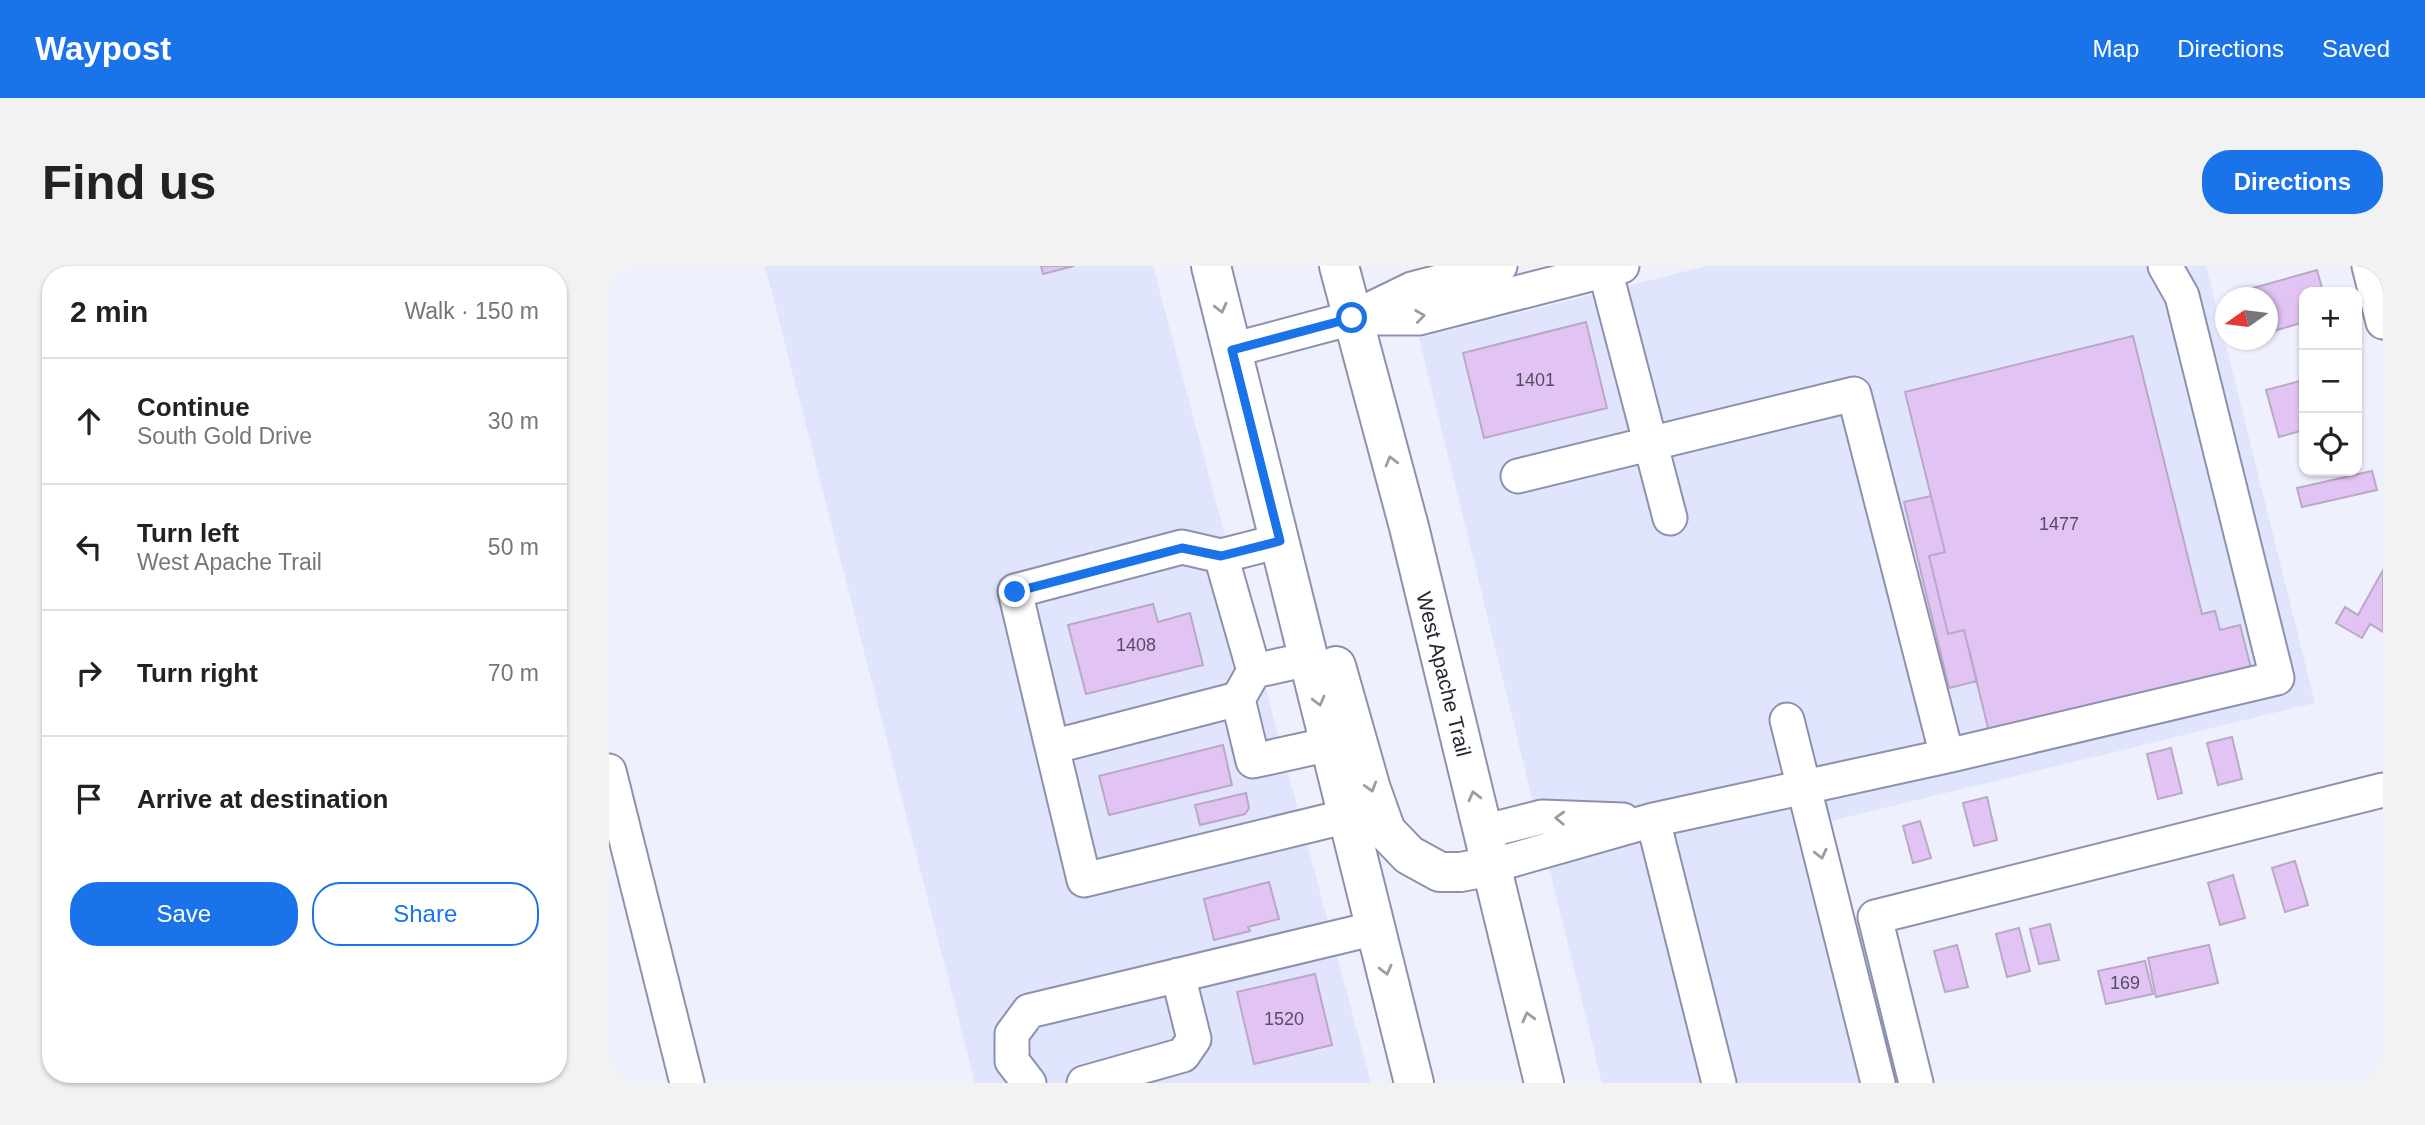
<!DOCTYPE html>
<html lang="en">
<head>
<meta charset="utf-8">
<style>
  body { margin:0; font-family:Arial,sans-serif; background:#f2f2f2; color:#222 }
  .controls { position:absolute; right:21px; top:21px; display:grid; overflow:hidden; border-radius:14px; box-shadow:0 2px 5px #0004 }
  .controls button { width:63px; height:63px; display:grid; place-items:center; padding:0; border:0; border-bottom:2px solid #e0e0e0; background:#fff; color:#222; font:35px sans-serif }
  .compass { position:absolute; left:1606px; top:21px; width:63px; height:63px; border-radius:50%; background:#fff; box-shadow:0 2px 5px #0004; rotate:256deg }
  .stop { position:absolute; width:21px; height:21px; margin:-16px; border:5px solid #1a73e8; border-radius:50%; background:#fff }
  .stop.end { background:#1a73e8; border-color:#fff; box-shadow:0 2px 7px #0008 }
  .list { margin:0; padding:0; list-style:none }
  h2 { display:flex; justify-content:space-between; align-items:center; height:91px; margin:0; padding:0 28px; font-size:30px }
  h2 small { font-size:23px; font-weight:400; color:#767676 }
  .list li { display:grid; grid-template-columns:46px 1fr auto; gap:21px; align-items:center; box-sizing:border-box; height:126px; padding:0 28px; border-top:2px solid #e0e0e0 }
  .list b { display:block; font-size:26px; white-space:nowrap }
  .list p { margin:0; font-size:23px; white-space:nowrap; color:#767676 }
  .list em { font-size:23px; font-style:normal; color:#767676 }
  .actions { display:flex; gap:14px; padding:21px 28px }
  .actions a { flex:1; padding:16px 0; border:2px solid #1a73e8; border-radius:28px; text-align:center; font-size:24px; color:#1a73e8 }
  .actions .main { background:#1a73e8; color:#fff }
  .icon { flex:none; width:38px; height:38px; fill:none; stroke:currentColor; stroke-width:2; stroke-linecap:round; stroke-linejoin:round }
  .map { position:relative; flex:none; width:1774px; height:817px; overflow:hidden; border-radius:28px }
  header { display:flex; align-items:center; gap:42px; box-sizing:border-box; height:98px; padding:0 35px; background:#1a73e8; color:#fff }
  header strong { font-size:33px }
  nav { display:flex; gap:38px; margin-inline-start:auto; font-size:24px }
  .intro { display:flex; align-items:center; justify-content:space-between; box-sizing:border-box; height:168px; padding:0 42px }
  h1 { margin:0; font-size:49px }
  .button { padding:18px 32px; border-radius:28px; background:#1a73e8; color:#fff; font-size:24px; font-weight:700 }
  main { display:flex; gap:42px; padding:0 42px }
  aside { flex:1; background:#fff; border-radius:28px; box-shadow:0 2px 5px #0004 }
  .map>svg:first-child { display:block }
</style>
</head>
<body>
<header>
<strong>Waypost</strong>
<nav><a>Map</a><a>Directions</a><a>Saved</a></nav>
</header>
<div class="intro"><h1>Find us</h1><a class="button">Directions</a></div>
<main>
<aside>
<h2>2 min<small>Walk · 150 m</small></h2>
<ul class="list">
<li><svg class="icon" aria-label="ahead" viewBox="0 0 24 24"><path d="M12 20V5M6 11l6-6 6 6"/></svg><div><b>Continue</b><p>South Gold Drive</p></div><em>30 m</em></li>
<li><svg class="icon" aria-label="left" viewBox="0 0 24 24"><path d="M17 20v-9H6M10 6l-5 5 5 5"/></svg><div><b>Turn left</b><p>West Apache Trail</p></div><em>50 m</em></li>
<li><svg class="icon" aria-label="right" viewBox="0 0 24 24"><path d="M7 20v-9h11M14 6l5 5-5 5"/></svg><div><b>Turn right</b></div><em>70 m</em></li>
<li><svg class="icon" aria-label="arrive" viewBox="0 0 24 24"><path d="M6 21V4h12l-3 4 3 4H6"/></svg><div><b>Arrive at destination</b></div></li>
</ul>
<div class="actions"><a class="main">Save</a><a>Share</a></div>
</aside>
<div class="map">
<svg width="1774" height="817" viewBox="0 0 1774 817">
  <rect width="100%" height="100%" fill="#eef0fe"/>
  <path fill="#e0e4fd" d="M 156,0 L 544,0 L 762,817 L 366,817 Z
    M 1098,0 L 1597,0 L 1706,437 L 1222,555 L 1287,817 L 993,817 L 810,72 Z"/>
  <path fill="#e2c4f4" stroke="#bba8c5" stroke-width="2" d="M 432,0 L 465,0 L 434,8 Z
    M 1708,4 L 1714,26 L 1695,26 L 1695,56 L 1658,67 L 1658,32 L 1639,32 L 1637,24 Z
    M 977,56 L 998,142 L 875,172 L 854,87 Z
    M 1524,70 L 1593,348 L 1606,345 L 1611,364 L 1631,359 L 1643,406 L 1381,470 L 1355,364 L 1339,368 L 1320,290 L 1336,286 L 1296,126 Z
    M 1695,114 L 1695,164 L 1670,171 L 1657,124 Z
    M 1763,205 L 1768,224 L 1693,241 L 1688,222 Z
    M 1322,230 L 1336,286 L 1320,290 L 1339,368 L 1355,364 L 1368,415 L 1340,422 L 1295,236 Z
    M 1774,304 L 1774,366 L 1761,358 L 1753,372 L 1727,357 L 1736,341 L 1749,349 Z
    M 544,338 L 549,356 L 581,347 L 594,399 L 477,428 L 459,359 Z
    M 1623,471 L 1633,513 L 1609,519 L 1598,477 Z
    M 614,479 L 623,519 L 500,549 L 490,510 Z
    M 1562,482 L 1573,527 L 1549,533 L 1538,488 Z
    M 637,527 L 640,542 L 636,548 L 591,559 L 586,539 Z
    M 1378,531 L 1388,574 L 1365,580 L 1354,537 Z
    M 1311,555 L 1322,592 L 1304,597 L 1294,560 Z
    M 1686,595 L 1699,639 L 1676,646 L 1663,602 Z
    M 1624,609 L 1636,652 L 1611,659 L 1599,617 Z
    M 660,616 L 670,653 L 639,661 L 641,665 L 605,674 L 595,633 Z
    M 1441,658 L 1450,694 L 1430,698 L 1421,663 Z
    M 1410,662 L 1421,705 L 1398,711 L 1387,668 Z
    M 1348,679 L 1359,721 L 1336,726 L 1325,685 Z
    M 1600,679 L 1609,717 L 1547,731 L 1539,692 Z
    M 1536,695 L 1544,728 L 1497,738 L 1489,705 Z
    M 706,708 L 723,779 L 645,798 L 628,726 Z"/>
  <g fill="none" stroke-linecap="round" stroke-linejoin="round">
    <defs>
      <path id="minor" d="M 995,0 L 1061,252
        M 1760,0 L 1774,56
        M 752,52 L 810,52 L 1013,0
        M 623,84 L 743,52 L 803,23 L 891,0
        M 671,275 L 612,290 L 573,281 L 406,325 L 443,481 L 629,433 L 645,405 L 700,393
        M 612,290 L 645,405
        M 629,433 L 644,495 L 721,478
        M 1178,454 L 1269,817
        M 443,481 L 475,614 L 739,550
        M 1338,490 L 1668,412 L 1573,30 L 1556,0
        M 0,505 L 78,817
        M 1044,554 L 1110,817
        M 874,566 L 933,551 L 1014,554
        M 882,600 L 1044,554 L 1338,490 L 1245,128 L 909,210
        M 420,817 L 403,795 L 403,768 L 420,745 L 767,662
        M 475,817 L 574,789 L 585,773 L 569,709
        M 1307,817 L 1266,651 L 1774,524"/>
      <path id="major" d="M 602,0 L 805,817
        M 730,0 L 800,261 L 935,817
        M 727,400 L 762,523 L 777,565 L 800,589 L 831,606 L 852,606 L 882,600"/>
    </defs>
    <use href="#minor" stroke="#8c91af" stroke-width="37"/>
    <use href="#major" stroke="#8c91af" stroke-width="42"/>
    <use href="#minor" stroke="#fff" stroke-width="33"/>
    <use href="#major" stroke="#fff" stroke-width="38"/>
  </g>
  <defs><path id="oneway-chevron" d="M-2-3.5L2.5 0L-2 3.5" fill="none" stroke-width="1.6" stroke-linecap="round" stroke-linejoin="round" transform="scale(1.75)"/></defs>
  <g stroke="#9c9da2">
    <use href="#oneway-chevron" transform="translate(612 42) rotate(76)"/>
    <use href="#oneway-chevron" transform="translate(811 50) rotate(-8)"/>
    <use href="#oneway-chevron" transform="translate(782 195) rotate(-105)"/>
    <use href="#oneway-chevron" transform="translate(710 435) rotate(76)"/>
    <use href="#oneway-chevron" transform="translate(762 521) rotate(73)"/>
    <use href="#oneway-chevron" transform="translate(865 530) rotate(-104)"/>
    <use href="#oneway-chevron" transform="translate(951 552) rotate(-178)"/>
    <use href="#oneway-chevron" transform="translate(1212 588) rotate(76)"/>
    <use href="#oneway-chevron" transform="translate(777 704) rotate(76)"/>
    <use href="#oneway-chevron" transform="translate(919 751) rotate(-104)"/>
  </g>
  <g fill="none" stroke-linecap="round" stroke-linejoin="round">
    <path stroke="#1a73e8" stroke-width="9" d="M 406,326 L 573,282 L 612,290 L 671,275 L 623,84 L 743,52"/>
  </g>
  <g text-anchor="middle" dominant-baseline="central" stroke-width="6" stroke-linejoin="round" paint-order="stroke">
    <g font-size="18" fill="#534d62">
      <text x="926" y="114">1401</text>
      <text x="1450" y="258">1477</text>
      <text x="527" y="379">1408</text>
      <text x="1516" y="717">169</text>
      <text x="675" y="753">1520</text>
    </g>
    <g font-size="21" fill="#232531" stroke="#fefefe">
      <text transform="translate(835 408) rotate(76)">West Apache Trail</text>
    </g>
  </g>
</svg>
<div class="controls">
<button>+</button>
<button>−</button>
<button><svg class="icon" aria-label="locate" viewBox="0 0 24 24"><circle cx="12" cy="12" r="6"/><path d="M12 2v4M12 18v4M2 12h4M18 12h4"/></svg></button>
</div>
<svg class="compass" viewBox="-18 -18 36 36"><path d="M0-13l5 13h-10z" fill="#e53935"/><path d="M0 13l5-13h-10z" fill="#767676"/></svg>
<div class="stop" style="left:743px;top:52px"></div>
<div class="stop end" style="left:406px;top:326px"></div>
</div>
</main>
</body>
</html>
